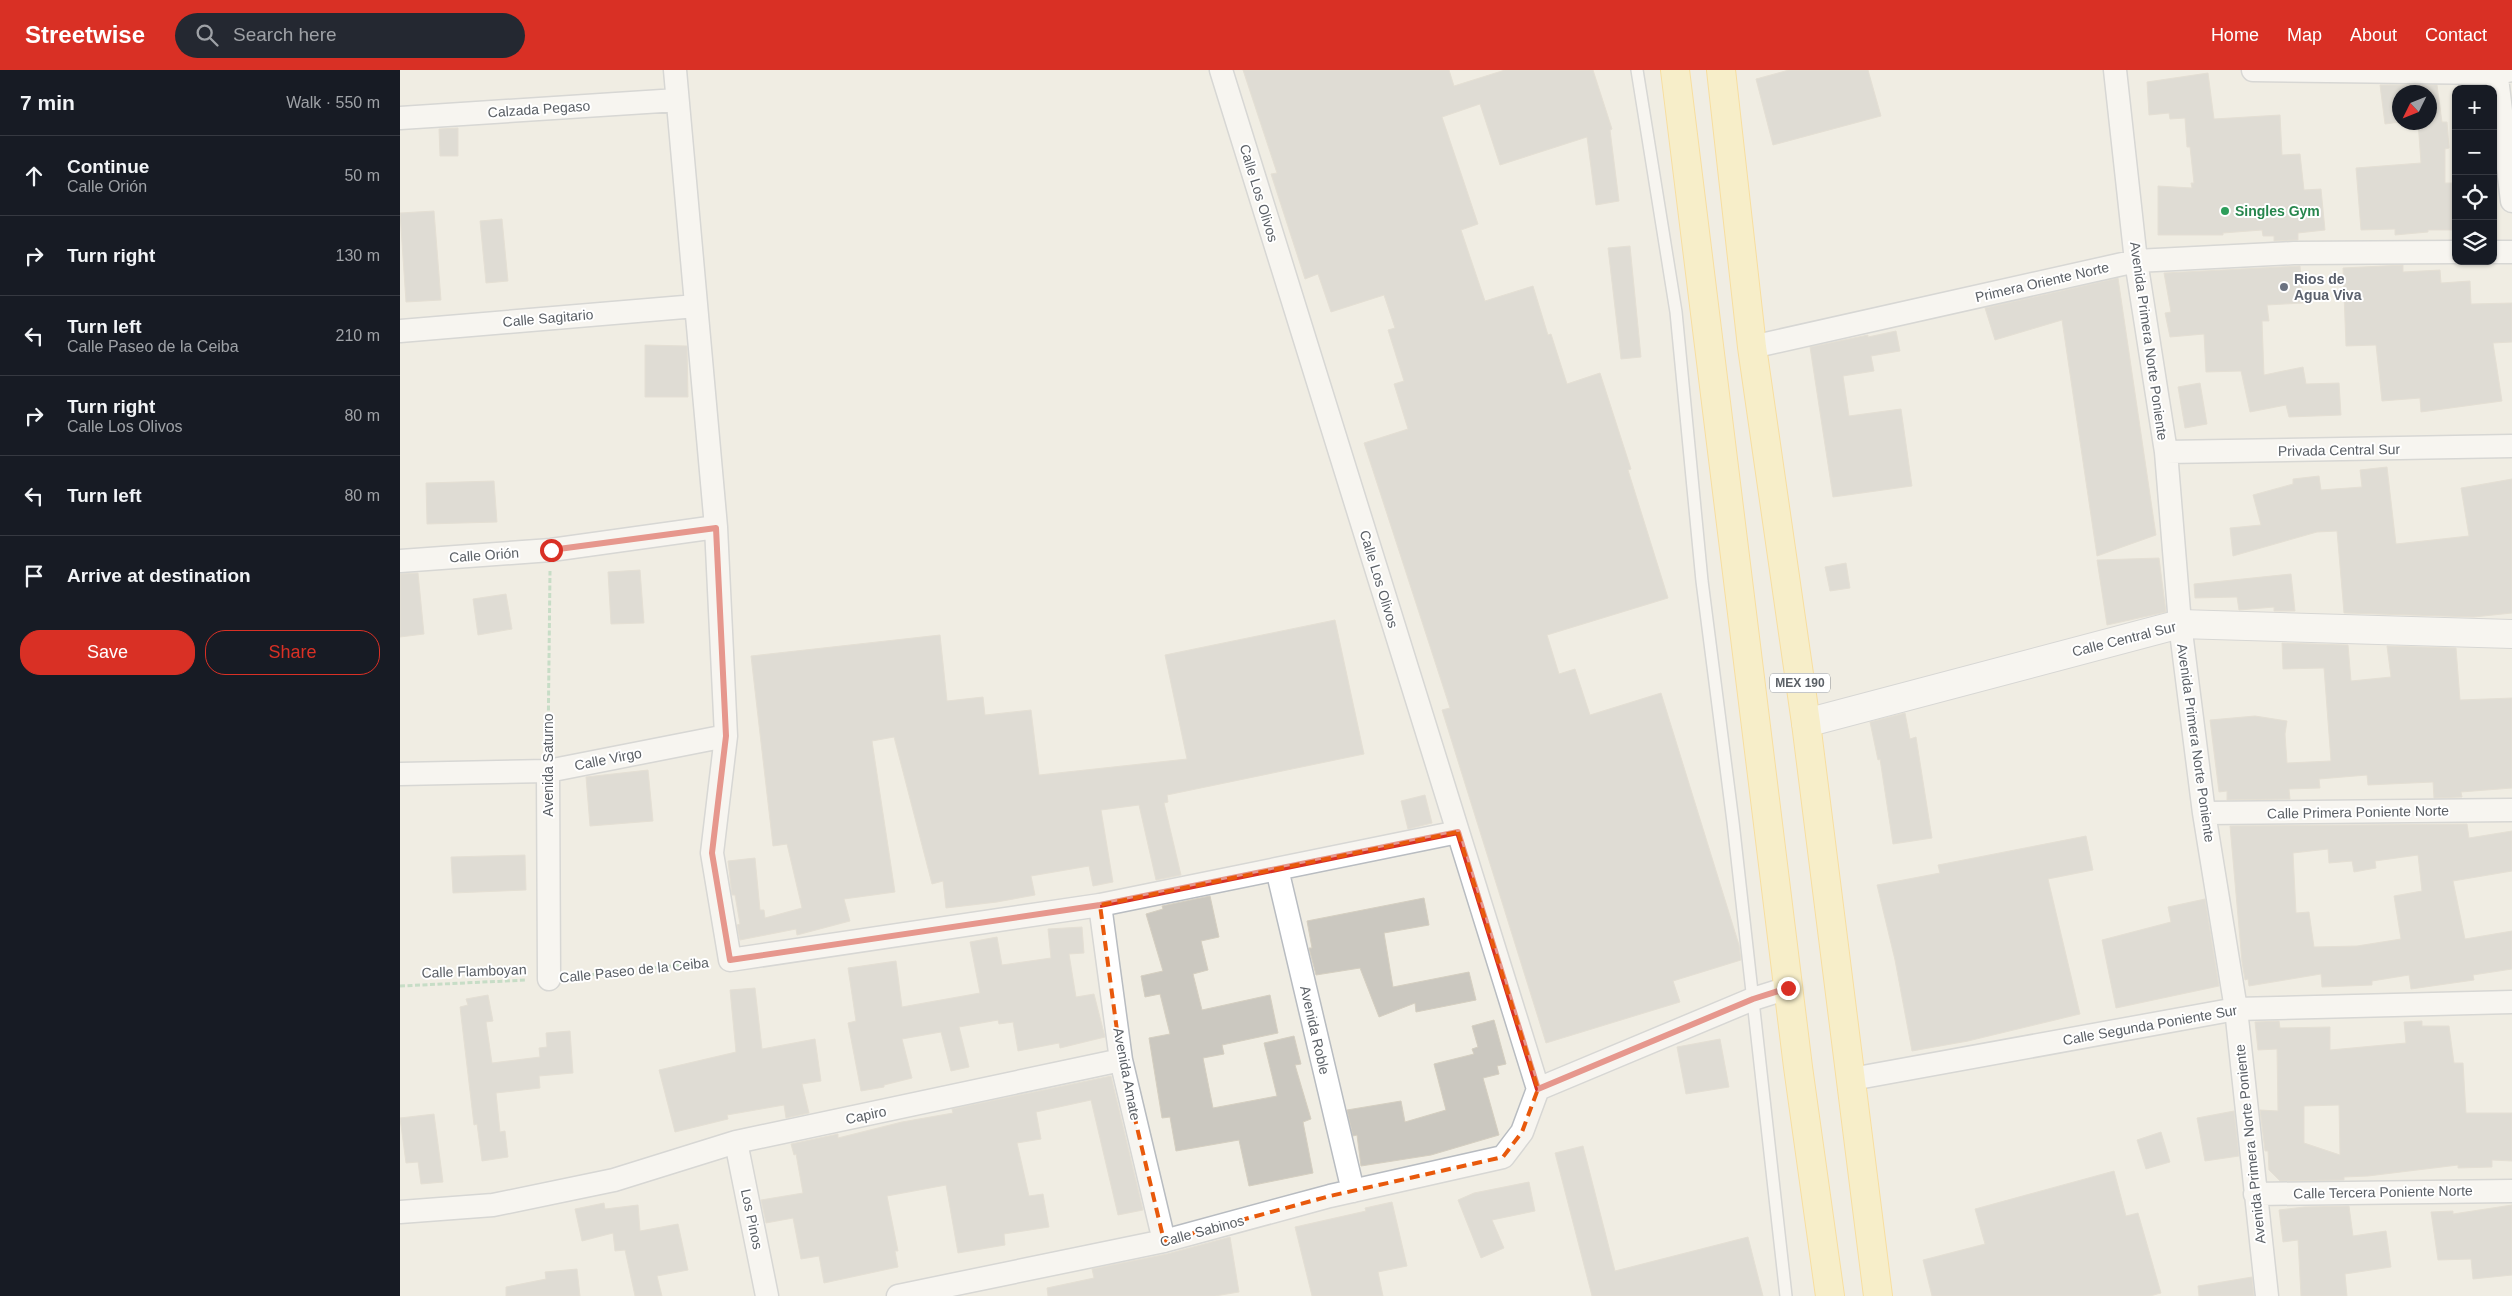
<!DOCTYPE html>
<html lang="en">
<head>
<meta charset="utf-8">
<style>
  body { margin:0; font-family:Arial,sans-serif; background:#242831; color:#f1f3f6 }
  .controls { position:absolute; right:15px; top:15px; display:grid; overflow:hidden; border-radius:10px; box-shadow:0 1px 4px #0004 }
  .controls button { width:45px; height:45px; display:grid; place-items:center; padding:0; border:0; border-bottom:1px solid #363941; background:#171b24; color:#f1f3f6; font:25px sans-serif }
  .compass { position:absolute; left:1992px; top:15px; width:45px; height:45px; border-radius:50%; background:#171b24; box-shadow:0 1px 4px #0004; rotate:227deg }
  .stop { position:absolute; width:15px; height:15px; margin:-11px; border:4px solid #d93025; border-radius:50%; background:#fff }
  .stop.end { background:#d93025; border-color:#fff; box-shadow:0 1px 5px #0008 }
  .list { margin:0; padding:0; list-style:none }
  h2 { display:flex; justify-content:space-between; align-items:center; height:65px; margin:0; padding:0 20px; font-size:21px }
  h2 small { font-size:16px; font-weight:400; color:#9ea1a6 }
  .list li { display:grid; grid-template-columns:32px 1fr auto; gap:15px; align-items:center; box-sizing:border-box; height:80px; padding:0 20px; border-top:1px solid #363941 }
  .list b { display:block; font-size:19px; white-space:nowrap }
  .list p { margin:0; font-size:16px; white-space:nowrap; color:#9ea1a6 }
  .list em { font-size:16px; font-style:normal; color:#9ea1a6 }
  .actions { display:flex; gap:10px; padding:15px 20px }
  .actions a { flex:1; padding:11px 0; border:1px solid #d93025; border-radius:20px; text-align:center; font-size:18px; color:#d93025 }
  .actions .main { background:#d93025; color:#fff }
  .icon { flex:none; width:28px; height:28px; fill:none; stroke:currentColor; stroke-width:2; stroke-linecap:round; stroke-linejoin:round }
  .map { position:relative; flex:none; width:2112px; height:1226px; overflow:hidden }
  header { display:flex; align-items:center; gap:30px; box-sizing:border-box; height:70px; padding:0 25px; background:#d93025; color:#fff }
  header strong { font-size:24px }
  nav { display:flex; gap:28px; margin-inline-start:auto; font-size:18px }
  .search { width:350px; height:45px; background:#242831; display:flex; align-items:center; gap:12px; box-sizing:border-box; padding:0 18px; border-radius:28px; color:#9ea1a6; font-size:19px }
  main { display:flex }
  aside { flex:1; background:#171b24 }
  .map>svg:first-child { display:block }
</style>
</head>
<body>
<header>
<strong>Streetwise</strong>
<div class="search"><svg class="icon" aria-label="search" viewBox="0 0 24 24"><circle cx="10" cy="10" r="6"/><path d="M15 15l6 6"/></svg>Search here</div>
<nav><a>Home</a><a>Map</a><a>About</a><a>Contact</a></nav>
</header>
<main>
<aside>
<h2>7 min<small>Walk · 550 m</small></h2>
<ul class="list">
<li><svg class="icon" aria-label="ahead" viewBox="0 0 24 24"><path d="M12 20V5M6 11l6-6 6 6"/></svg><div><b>Continue</b><p>Calle Orión</p></div><em>50 m</em></li>
<li><svg class="icon" aria-label="right" viewBox="0 0 24 24"><path d="M7 20v-9h11M14 6l5 5-5 5"/></svg><div><b>Turn right</b></div><em>130 m</em></li>
<li><svg class="icon" aria-label="left" viewBox="0 0 24 24"><path d="M17 20v-9H6M10 6l-5 5 5 5"/></svg><div><b>Turn left</b><p>Calle Paseo de la Ceiba</p></div><em>210 m</em></li>
<li><svg class="icon" aria-label="right" viewBox="0 0 24 24"><path d="M7 20v-9h11M14 6l5 5-5 5"/></svg><div><b>Turn right</b><p>Calle Los Olivos</p></div><em>80 m</em></li>
<li><svg class="icon" aria-label="left" viewBox="0 0 24 24"><path d="M17 20v-9H6M10 6l-5 5 5 5"/></svg><div><b>Turn left</b></div><em>80 m</em></li>
<li><svg class="icon" aria-label="arrive" viewBox="0 0 24 24"><path d="M6 21V4h12l-3 4 3 4H6"/></svg><div><b>Arrive at destination</b></div></li>
</ul>
<div class="actions"><a class="main">Save</a><a>Share</a></div>
</aside>
<div class="map">
<svg width="2112" height="1226" viewBox="0 0 2112 1226">
  <rect width="100%" height="100%" fill="#f0ede3"/>
  <path fill="#cbc8c0" stroke="#d5cfc1" fill-rule="evenodd" d="M 843,0 L 1049,0 L 1054,16 L 1105,0 L 1193,0 L 1212,59 L 1210,60 L 1219,131 L 1196,135 L 1187,67 L 1100,95 L 1080,34 L 1042,47 L 1078,154 L 1061,160 L 1085,231 L 1133,216 L 1148,265 L 1151,264 L 1167,314 L 1200,303 L 1231,399 L 1228,400 L 1268,528 L 1147,565 L 1159,604 L 1175,599 L 1190,645 L 1261,623 L 1339,875 L 1341,890 L 1273,911 L 1280,932 L 1146,973 L 1042,640 L 1050,638 L 964,373 L 1008,359 L 994,314 L 1004,311 L 988,260 L 995,258 L 984,225 L 931,242 L 918,204 L 905,209 L 871,104 L 877,103 Z
    M 1389,0 L 1468,0 L 1481,46 L 1373,75 L 1356,9 Z
    M 1808,3 L 1814,49 L 1880,45 L 1882,85 L 1900,84 L 1904,120 L 1921,119 L 1925,160 L 1898,163 L 1898,170 L 1874,171 L 1874,166 L 1863,166 L 1862,160 L 1823,163 L 1823,165 L 1758,165 L 1758,116 L 1792,118 L 1791,113 L 1794,113 L 1790,77 L 1787,77 L 1785,48 L 1770,49 L 1769,43 L 1749,45 L 1747,12 Z
    M 1980,15 L 2037,15 L 2042,52 L 2047,52 L 2049,78 L 2045,79 L 2045,113 L 2056,113 L 2056,160 L 2028,160 L 2028,162 L 1995,165 L 1995,159 L 1961,160 L 1956,98 L 2021,93 L 2018,52 L 2030,52 L 2030,22 L 2000,22 L 2001,52 L 1985,54 Z
    M 58,58 L 58,86 L 40,86 L 39,59 Z
    M 34,141 L 41,230 L 6,232 L 0,143 Z
    M 102,149 L 108,211 L 86,213 L 80,151 Z
    M 1230,176 L 1241,287 L 1221,289 L 1208,178 Z
    M 2003,195 L 2003,202 L 2040,200 L 2041,213 L 2070,211 L 2071,234 L 2112,233 L 2112,272 L 2093,273 L 2102,331 L 2021,342 L 2020,328 L 1982,331 L 1976,275 L 1946,276 L 1943,198 Z
    M 1900,196 L 1903,233 L 1867,235 L 1869,251 L 1862,251 L 1864,305 L 1903,297 L 1906,314 L 1939,313 L 1941,345 L 1889,347 L 1886,335 L 1850,342 L 1841,301 L 1806,302 L 1804,264 L 1770,267 L 1765,243 L 1771,242 L 1764,203 Z
    M 1718,208 L 1756,465 L 1697,486 L 1662,250 L 1595,270 L 1585,238 Z
    M 1496,261 L 1500,281 L 1471,286 L 1474,301 L 1443,306 L 1449,346 L 1501,339 L 1512,416 L 1433,427 L 1410,277 L 1468,265 L 1468,267 Z
    M 245,275 L 287,276 L 288,327 L 245,327 Z
    M 1800,313 L 1807,354 L 1785,358 L 1778,317 Z
    M 1987,397 L 1996,474 L 2069,466 L 2061,418 L 2112,409 L 2112,543 L 2074,547 L 1944,543 L 1937,461 L 1917,462 L 1833,486 L 1830,458 L 1861,455 L 1853,425 L 1893,414 L 1893,409 L 1919,406 L 1921,420 L 1962,417 L 1960,400 Z
    M 94,411 L 97,452 L 27,454 L 26,413 Z
    M 1759,488 L 1766,542 L 1707,555 L 1697,490 Z
    M 1446,493 L 1450,518 L 1430,521 L 1425,497 Z
    M 240,500 L 244,553 L 211,554 L 208,502 Z
    M 18,503 L 24,564 L 0,567 L 0,504 Z
    M 1891,504 L 1895,541 L 1874,541 L 1874,537 L 1839,540 L 1837,527 L 1795,528 L 1794,514 Z
    M 106,524 L 112,559 L 78,565 L 73,529 Z
    M 935,550 L 964,684 L 767,725 L 768,732 L 764,733 L 781,805 L 756,810 L 739,735 L 701,740 L 713,812 L 693,816 L 689,796 L 631,806 L 635,825 L 597,832 L 546,838 L 543,811 L 532,814 L 494,667 L 472,671 L 495,822 L 444,829 L 450,851 L 397,865 L 396,859 L 340,870 L 337,855 L 340,854 L 335,825 L 332,825 L 328,791 L 355,788 L 360,840 L 364,840 L 365,848 L 402,838 L 387,774 L 373,776 L 351,586 L 540,565 L 547,631 L 583,627 L 585,645 L 631,640 L 639,705 L 787,689 L 765,585 Z
    M 1882,573 L 1948,575 L 1951,611 L 1991,607 L 1987,576 L 2056,578 L 2060,630 L 2112,628 L 2112,718 L 2061,722 L 2062,727 L 2034,728 L 2033,712 L 1968,715 L 1967,705 L 1919,709 L 1920,718 L 1889,719 L 1890,729 L 1827,730 L 1827,721 L 1819,722 L 1810,650 L 1855,646 L 1887,651 L 1885,664 L 1887,693 L 1931,691 L 1924,598 L 1883,599 Z
    M 1505,643 L 1510,669 L 1516,667 L 1532,768 L 1493,774 L 1480,689 L 1478,690 L 1470,652 Z
    M 248,700 L 253,751 L 190,756 L 186,707 Z
    M 1025,725 L 1032,753 L 1008,759 L 1001,731 Z
    M 2067,754 L 2069,768 L 2112,761 L 2112,801 L 2053,811 L 2065,869 L 2112,861 L 2112,899 L 2073,905 L 2074,910 L 2011,919 L 2009,905 L 1972,911 L 1972,915 L 1922,917 L 1921,904 L 1849,916 L 1848,909 L 1845,910 L 1842,892 L 1830,756 ZM 1928,779 L 1929,793 L 1952,791 L 1954,802 L 1976,798 L 1975,791 L 2018,785 L 2022,821 L 1994,826 L 2001,869 L 1957,876 L 1914,877 L 1909,842 L 1896,843 L 1893,783 Z
    M 1686,766 L 1693,800 L 1648,809 L 1680,944 L 1568,971 L 1512,981 L 1495,890 L 1477,815 L 1540,803 L 1538,795 Z
    M 125,785 L 126,820 L 53,823 L 51,787 Z
    M 810,826 L 819,867 L 801,871 L 808,900 L 793,904 L 802,940 L 870,925 L 878,963 L 822,975 L 824,984 L 803,988 L 813,1038 L 877,1026 L 864,973 L 894,966 L 901,994 L 895,995 L 911,1049 L 903,1052 L 913,1103 L 849,1116 L 839,1070 L 776,1081 L 770,1047 L 762,1048 L 749,968 L 770,964 L 760,924 L 745,927 L 741,906 L 763,901 L 746,844 L 763,839 L 762,836 Z
    M 1024,828 L 1029,855 L 984,863 L 993,917 L 1069,902 L 1076,930 L 1016,942 L 1015,933 L 979,947 L 960,898 L 916,905 L 909,878 L 912,878 L 907,851 Z
    M 1805,829 L 1819,916 L 1716,938 L 1702,870 L 1771,852 L 1768,837 Z
    M 682,857 L 684,883 L 669,884 L 676,927 L 694,924 L 705,967 L 660,978 L 659,973 L 618,981 L 613,952 L 599,954 L 598,950 L 559,957 L 569,997 L 551,1001 L 541,962 L 502,969 L 512,1008 L 484,1015 L 484,1017 L 461,1021 L 448,953 L 456,951 L 448,898 L 496,891 L 502,937 L 524,933 L 580,923 L 570,872 L 597,867 L 602,895 L 651,888 L 648,859 Z
    M 355,918 L 362,979 L 415,969 L 421,1011 L 402,1014 L 409,1043 L 386,1048 L 384,1035 L 327,1045 L 328,1049 L 275,1062 L 259,1000 L 336,982 L 330,920 Z
    M 88,925 L 93,951 L 86,952 L 92,993 L 140,987 L 139,978 L 147,977 L 146,963 L 170,961 L 173,1003 L 139,1006 L 140,1018 L 96,1023 L 100,1062 L 105,1061 L 108,1087 L 82,1091 L 77,1054 L 74,1055 L 60,937 L 68,935 L 66,929 Z
    M 1094,950 L 1106,994 L 1097,996 L 1099,1004 L 1083,1008 L 1099,1065 L 1031,1085 L 961,1096 L 957,1065 L 953,1066 L 947,1040 L 1001,1031 L 1005,1052 L 1046,1040 L 1034,994 L 1074,984 L 1072,979 L 1078,977 L 1072,956 Z
    M 1879,951 L 1880,958 L 1930,957 L 1930,980 L 2006,973 L 2004,952 L 2022,951 L 2022,956 L 2049,956 L 2054,993 L 2063,993 L 2066,1043 L 2112,1043 L 2112,1091 L 2092,1090 L 2092,1097 L 2058,1098 L 2058,1095 L 1968,1106 L 1944,1107 L 1944,1110 L 1880,1111 L 1869,1100 L 1868,1081 L 1865,1081 L 1860,1040 L 1878,1041 L 1877,979 L 1858,980 L 1855,952 ZM 1939,1035 L 1940,1085 L 1904,1073 L 1904,1036 Z
    M 1320,969 L 1329,1017 L 1286,1024 L 1277,977 Z
    M 711,1006 L 743,1140 L 718,1145 L 691,1030 L 636,1042 L 641,1069 L 617,1073 L 629,1126 L 643,1124 L 649,1157 L 604,1164 L 605,1175 L 558,1183 L 546,1115 L 487,1126 L 498,1181 L 495,1181 L 498,1197 L 424,1213 L 419,1186 L 401,1189 L 393,1148 L 366,1153 L 361,1130 L 403,1123 L 396,1084 L 394,1085 L 391,1074 L 438,1064 L 438,1068 L 502,1052 L 553,1043 L 552,1039 Z
    M 1834,1041 L 1839,1086 L 1805,1091 L 1797,1048 Z
    M 34,1044 L 43,1112 L 21,1114 L 18,1092 L 6,1093 L 0,1048 Z
    M 1761,1062 L 1770,1092 L 1746,1099 L 1737,1070 Z
    M 1183,1076 L 1215,1201 L 1348,1167 L 1363,1226 L 1192,1226 L 1155,1083 Z
    M 1714,1101 L 1726,1146 L 1738,1143 L 1761,1223 L 1750,1226 L 1532,1226 L 1523,1190 L 1585,1174 L 1575,1139 Z
    M 1129,1112 L 1135,1141 L 1092,1150 L 1104,1178 L 1081,1188 L 1058,1130 L 1074,1123 Z
    M 992,1132 L 1007,1196 L 978,1202 L 983,1226 L 912,1226 L 895,1157 L 966,1141 L 965,1138 Z
    M 204,1133 L 205,1139 L 238,1135 L 240,1161 L 278,1154 L 288,1200 L 257,1206 L 262,1226 L 235,1226 L 225,1180 L 215,1181 L 213,1163 L 182,1171 L 175,1139 Z
    M 2112,1135 L 2112,1205 L 2073,1209 L 2071,1189 L 2038,1190 L 2031,1142 L 2053,1141 L 2053,1144 Z
    M 1949,1136 L 1953,1166 L 1986,1161 L 1991,1197 L 1945,1204 L 1947,1226 L 1901,1226 L 1898,1170 L 1883,1172 L 1879,1140 L 1904,1137 Z
    M 830,1167 L 839,1222 L 815,1226 L 648,1226 L 647,1218 L 694,1208 L 692,1199 L 767,1184 Z
    M 177,1199 L 180,1226 L 106,1226 L 106,1217 L 146,1209 L 145,1202 Z
    M 1852,1207 L 1854,1226 L 1799,1226 L 1798,1216 Z"/>
  <g fill="none" stroke-linecap="round" stroke-linejoin="round">
    <defs>
      <path id="service" d="M 1237,0 L 1276,242 L 1302,511 L 1333,752 L 1386,1226"/>
      <path id="minor" d="M 275,0 L 316,457 L 326,666 L 312,783 L 330,890 L 700,835 L 1058,762
        M 821,0 L 1138,1019
        M 1715,0 L 1736,191 L 1766,382 L 1780,554 L 1804,743 L 1836,939 L 1867,1226
        M 1853,0 L 2097,3 L 2112,0
        M 2096,0 L 2112,131
        M 0,48 L 277,30
        M 2093,182 L 2112,182
        M 0,261 L 296,236
        M 1352,277 L 1736,191 L 1894,183 L 2056,182
        M 1766,382 L 2112,376
        M 0,491 L 151,480 L 316,457
        M 148,701 L 149,909
        M 0,704 L 148,701 L 326,666
        M 1804,743 L 2112,740
        M 877,799 L 953,1121
        M 700,835 L 721,990 L 764,1171
        M 1452,1009 L 1836,939 L 2112,932
        M 336,1072 L 367,1226
        M 1855,1124 L 2112,1121
        M 0,1142 L 93,1135 L 214,1110 L 336,1072 L 721,990
        M 498,1226 L 764,1171 L 930,1126 L 1103,1087 L 1122,1062 L 1138,1019 L 1353,929 L 1388,918"/>
      <path id="tertiary" d="M 1406,653 L 1780,554 L 2112,564"/>
      <path id="primary" d="M 1275,0 L 1398,997 L 1430,1226
        M 1321,0 L 1352,277 L 1406,653 L 1478,1226"/>
    </defs>
    <use href="#service" stroke="#b8bcc1" stroke-width="14"/>
    <use href="#minor" stroke="#b8bcc1" stroke-width="25"/>
    <use href="#tertiary" stroke="#b8bcc1" stroke-width="30"/>
    <use href="#primary" stroke="#ffcc4d" stroke-width="30"/>
    <path stroke="#94c9a3" stroke-width="3" stroke-dasharray="5 2.5" stroke-linecap="butt" d="M 148,678 L 150,501
      M 170,907 L 308,892
      M 0,916 L 127,910"/>
    <use href="#service" stroke="#fff" stroke-width="11"/>
    <use href="#minor" stroke="#fff" stroke-width="22"/>
    <use href="#tertiary" stroke="#fff" stroke-width="28"/>
    <use href="#primary" stroke="#fff0a9" stroke-width="28"/>
  </g>
  <g fill="none" stroke-linecap="round" stroke-linejoin="round">
    <path stroke="#d93025" stroke-width="6" d="M 151,480 L 316,458 L 326,666 L 312,783 L 330,890 L 700,835 L 1058,762 L 1138,1019 L 1353,929 L 1388,918"/>
  </g>
  <path d="M0 0H2112V1226H0ZM 1058,762 L 1138,1019 L 1122,1062 L 1103,1087 L 930,1126 L 764,1171 L 721,990 L 700,835 Z" fill="#f0ede3" fill-opacity=".55" fill-rule="evenodd"/>
  <path fill="none" stroke="#e8590c" stroke-width="4" stroke-dasharray="10 6" stroke-linejoin="round" d="M 1058,762 L 1138,1019 L 1122,1062 L 1103,1087 L 930,1126 L 764,1171 L 721,990 L 700,835 Z"/>
  <circle fill="#2e9e5b" stroke="#fff" stroke-width="2" cx="1825" cy="141" r="5"/>
  <circle fill="#6b7280" stroke="#fff" stroke-width="2" cx="1884" cy="217" r="5"/>
  <g text-anchor="middle" dominant-baseline="central" stroke-width="4" stroke-linejoin="round" paint-order="stroke">
    <rect fill="#fff" stroke="#8c9094" stroke-width="1" x="1370" y="603.5" width="60" height="19" rx="4"/>
    <g font-size="12" font-weight="bold" fill="#5b6066">
      <text x="1400" y="613">MEX 190</text>
    </g>
    <g font-size="14" fill="#5b6066" stroke="#fff">
      <text transform="translate(139 39) rotate(-4)">Calzada Pegaso</text>
      <text transform="translate(859 123) rotate(73)">Calle Los Olivos</text>
      <text transform="translate(1642 212) rotate(-13)">Primera Oriente Norte</text>
      <text transform="translate(148 248) rotate(-5)">Calle Sagitario</text>
      <text transform="translate(1749 271) rotate(82)">Avenida Primera Norte Poniente</text>
      <text transform="translate(1939 380) rotate(-1)">Privada Central Sur</text>
      <text transform="translate(84 485) rotate(-4)">Calle Orión</text>
      <text transform="translate(979 509) rotate(73)">Calle Los Olivos</text>
      <text transform="translate(1724 569) rotate(-14)">Calle Central Sur</text>
      <text transform="translate(1796 673) rotate(82)">Avenida Primera Norte Poniente</text>
      <text transform="translate(208 689) rotate(-11)">Calle Virgo</text>
      <text transform="translate(148 695) rotate(-90)">Avenida Saturno</text>
      <text transform="translate(1958 742) rotate(-1)">Calle Primera Poniente Norte</text>
      <text transform="translate(234 900) rotate(-6)">Calle Paseo de la Ceiba</text>
      <text transform="translate(74 901) rotate(-2)">Calle Flamboyan</text>
      <text transform="translate(1750 955) rotate(-10)">Calle Segunda Poniente Sur</text>
      <text transform="translate(915 960) rotate(77)">Avenida Roble</text>
      <text transform="translate(727 1004) rotate(79)">Avenida Amate</text>
      <text transform="translate(466 1045) rotate(-12)">Capiro</text>
      <text transform="translate(1850 1074) rotate(-96)">Avenida Primera Norte Poniente</text>
      <text transform="translate(1983 1122) rotate(-1)">Calle Tercera Poniente Norte</text>
      <text transform="translate(352 1149) rotate(78)">Los Pinos</text>
      <text transform="translate(802 1161) rotate(-15)">Calle Sabinos</text>
    </g>
    <g font-size="14" font-weight="bold" fill="#27864d" stroke="#fff" text-anchor="start">
      <text x="1835" y="141">Singles Gym</text>
    </g>
    <g font-size="14" font-weight="bold" fill="#5b616d" stroke="#fff" text-anchor="start">
      <text x="1894" y="209">Rios de<tspan x="1894" dy="16">Agua Viva</tspan></text>
    </g>
  </g>
</svg>
<div class="controls">
<button>+</button>
<button>−</button>
<button><svg class="icon" aria-label="locate" viewBox="0 0 24 24"><circle cx="12" cy="12" r="6"/><path d="M12 2v4M12 18v4M2 12h4M18 12h4"/></svg></button>
<button><svg class="icon" aria-label="layers" viewBox="0 0 24 24"><path d="M12 4l9 5-9 5-9-5zM3 14l9 5 9-5"/></svg></button>
</div>
<svg class="compass" viewBox="-18 -18 36 36"><path d="M0-13l5 13h-10z" fill="#e53935"/><path d="M0 13l5-13h-10z" fill="#9ea1a6"/></svg>
<div class="stop" style="left:151px;top:480px"></div>
<div class="stop end" style="left:1388px;top:918px"></div>
</div>
</main>
</body>
</html>
